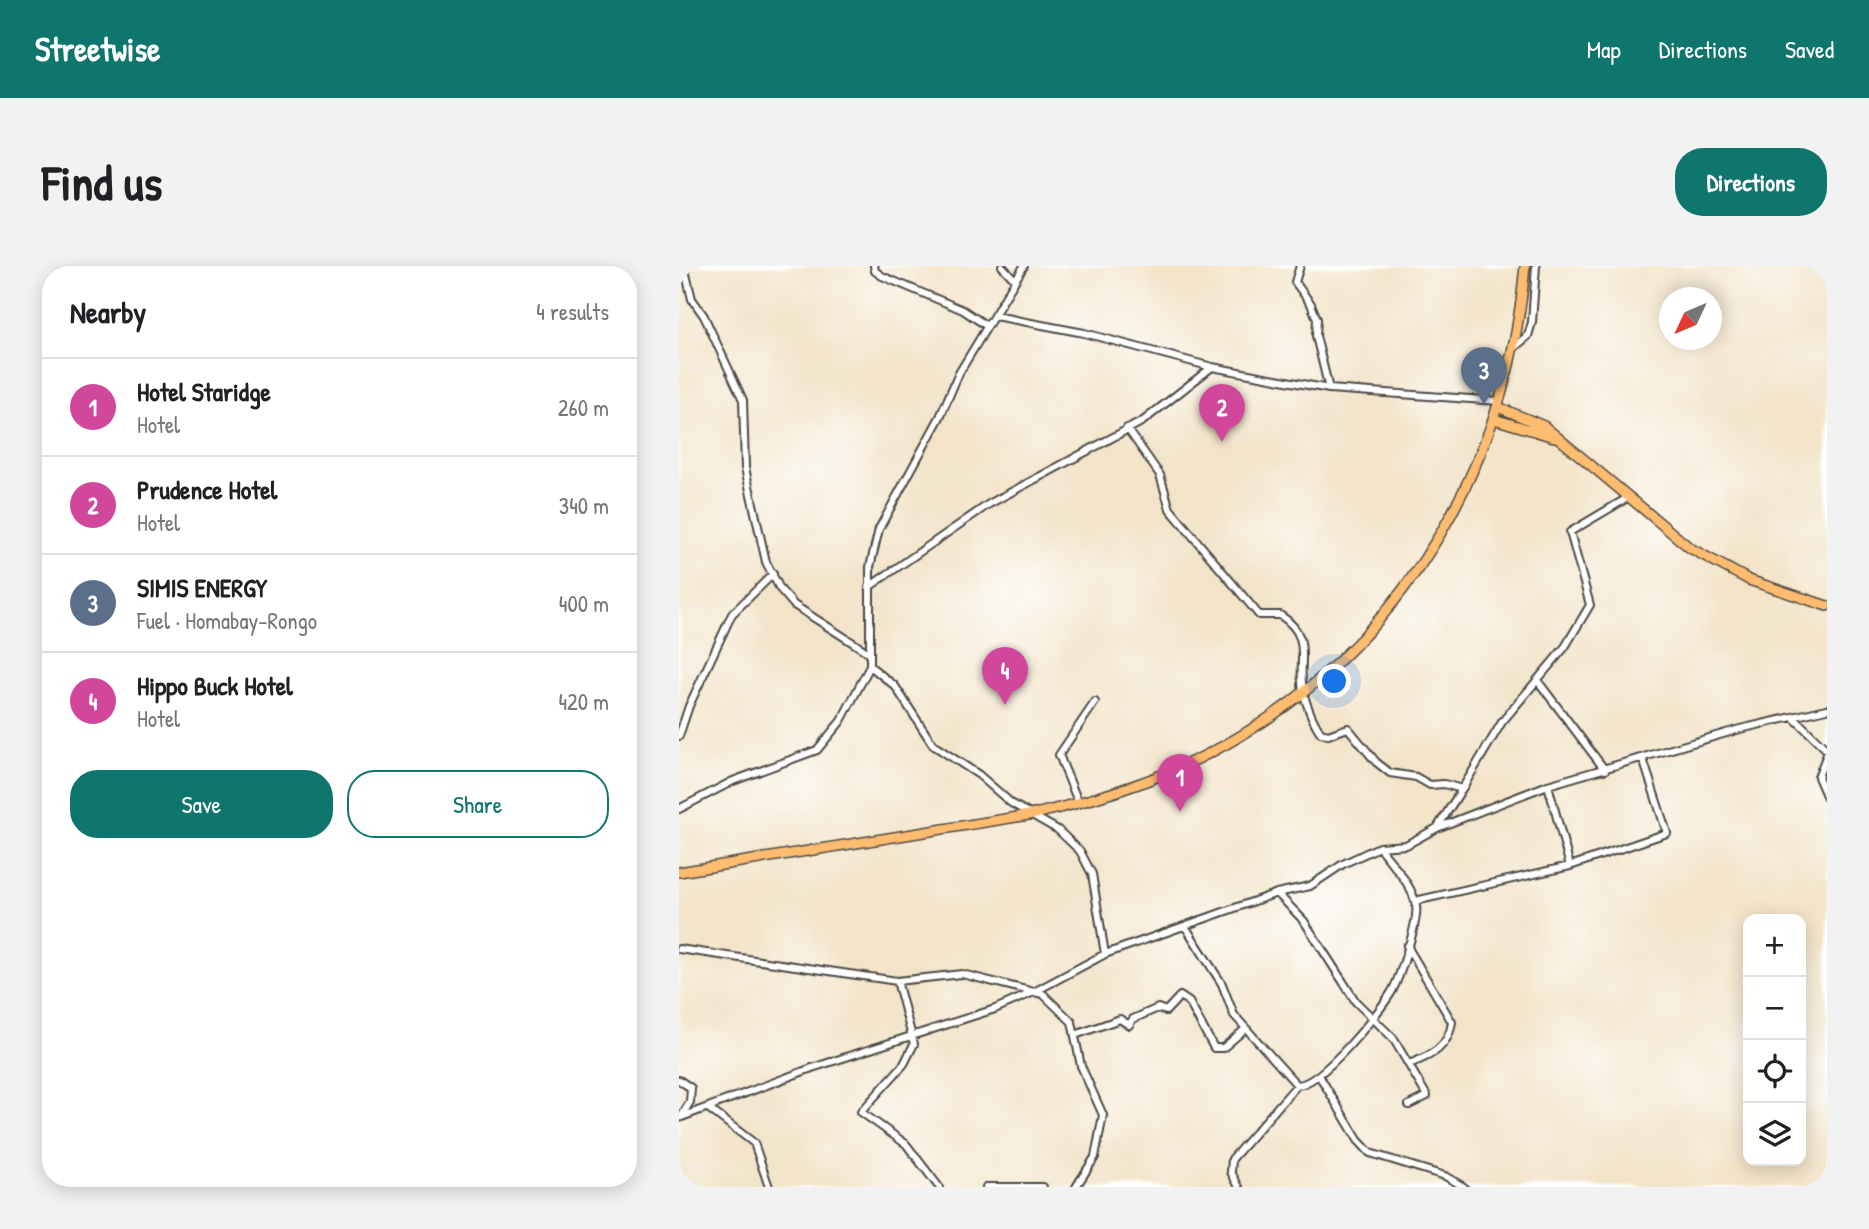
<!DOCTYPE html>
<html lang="en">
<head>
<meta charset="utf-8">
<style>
  body { margin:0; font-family:"Patrick Hand",sans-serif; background:#f2f2f2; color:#202124 }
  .controls { position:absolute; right:21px; bottom:21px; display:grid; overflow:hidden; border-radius:14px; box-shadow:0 4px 18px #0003 }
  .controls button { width:63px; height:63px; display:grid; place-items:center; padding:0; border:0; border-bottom:2px solid #e0e0e0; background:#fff; color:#202124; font:35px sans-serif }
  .compass { position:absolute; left:980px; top:21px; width:63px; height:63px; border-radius:50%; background:#fff; box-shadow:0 4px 18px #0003; rotate:226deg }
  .you { position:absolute; left:656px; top:416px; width:24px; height:24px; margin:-18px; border:5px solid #fff; border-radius:50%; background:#1a73e8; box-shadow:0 0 0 10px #1a73e833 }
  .badge { display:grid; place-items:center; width:46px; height:46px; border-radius:50%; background:#0f766e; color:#fff; font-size:23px; font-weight:700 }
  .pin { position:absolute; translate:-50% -58px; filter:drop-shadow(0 2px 4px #0008) }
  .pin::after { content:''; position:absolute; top:37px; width:24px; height:21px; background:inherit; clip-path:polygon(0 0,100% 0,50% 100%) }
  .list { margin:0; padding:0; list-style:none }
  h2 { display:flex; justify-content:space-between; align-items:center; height:91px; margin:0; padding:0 28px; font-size:30px }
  h2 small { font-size:23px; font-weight:400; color:#757577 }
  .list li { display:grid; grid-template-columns:46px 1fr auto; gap:21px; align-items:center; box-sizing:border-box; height:98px; padding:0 28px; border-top:2px solid #e0e0e0 }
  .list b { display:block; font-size:26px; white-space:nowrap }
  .list p { margin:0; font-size:23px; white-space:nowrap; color:#757577 }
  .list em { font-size:23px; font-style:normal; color:#757577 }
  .actions { display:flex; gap:14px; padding:21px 28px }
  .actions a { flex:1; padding:16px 0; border:2px solid #0f766e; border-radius:28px; text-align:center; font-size:24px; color:#0f766e }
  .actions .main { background:#0f766e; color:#fff }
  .icon { flex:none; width:38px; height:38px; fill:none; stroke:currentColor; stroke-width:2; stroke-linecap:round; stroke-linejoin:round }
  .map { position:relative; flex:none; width:1148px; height:921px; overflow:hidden; border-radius:28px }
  header { display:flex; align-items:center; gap:42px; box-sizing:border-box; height:98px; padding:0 35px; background:#0f766e; color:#fff }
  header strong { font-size:33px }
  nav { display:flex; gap:38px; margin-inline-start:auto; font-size:24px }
  .intro { display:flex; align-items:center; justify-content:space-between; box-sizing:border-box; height:168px; padding:0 42px }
  h1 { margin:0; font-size:49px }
  .button { padding:18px 32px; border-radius:28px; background:#0f766e; color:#fff; font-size:24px; font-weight:700 }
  main { display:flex; gap:42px; padding:0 42px }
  aside { flex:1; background:#fff; border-radius:28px; box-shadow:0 4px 18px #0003 }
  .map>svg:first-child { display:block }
</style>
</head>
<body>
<header>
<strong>Streetwise</strong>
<nav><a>Map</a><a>Directions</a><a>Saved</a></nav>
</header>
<div class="intro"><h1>Find us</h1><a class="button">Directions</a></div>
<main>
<aside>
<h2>Nearby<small>4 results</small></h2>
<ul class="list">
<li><span class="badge" style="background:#d1479c">1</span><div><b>Hotel Staridge</b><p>Hotel</p></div><em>260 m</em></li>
<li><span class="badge" style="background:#d1479c">2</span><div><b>Prudence Hotel</b><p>Hotel</p></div><em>340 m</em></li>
<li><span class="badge" style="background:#5c6f8a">3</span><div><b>SIMIS ENERGY</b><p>Fuel · Homabay-Rongo</p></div><em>400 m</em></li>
<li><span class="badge" style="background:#d1479c">4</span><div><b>Hippo Buck Hotel</b><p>Hotel</p></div><em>420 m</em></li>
</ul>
<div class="actions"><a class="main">Save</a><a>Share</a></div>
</aside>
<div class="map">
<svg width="1148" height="921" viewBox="0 0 1148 921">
  <rect width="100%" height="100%" fill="#fff"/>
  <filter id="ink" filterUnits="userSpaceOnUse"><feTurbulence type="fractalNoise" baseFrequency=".0143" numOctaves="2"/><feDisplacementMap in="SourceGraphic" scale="14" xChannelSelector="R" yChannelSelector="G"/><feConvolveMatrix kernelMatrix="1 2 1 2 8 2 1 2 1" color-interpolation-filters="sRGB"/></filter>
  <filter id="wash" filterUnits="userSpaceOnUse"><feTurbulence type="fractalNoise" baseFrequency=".00686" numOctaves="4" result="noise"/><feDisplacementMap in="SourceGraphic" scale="28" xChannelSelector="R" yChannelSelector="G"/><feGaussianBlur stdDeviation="1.57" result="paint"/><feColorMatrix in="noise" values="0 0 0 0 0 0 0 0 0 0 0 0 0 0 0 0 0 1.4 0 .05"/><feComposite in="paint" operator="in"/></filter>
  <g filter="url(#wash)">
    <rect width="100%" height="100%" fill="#f3e4c9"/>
  </g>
  <g filter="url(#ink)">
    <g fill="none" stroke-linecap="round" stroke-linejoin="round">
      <defs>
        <path id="minor" d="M 5,0 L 13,33 L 25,50 L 64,134 L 66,202 L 87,296 L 101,323 L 115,339 L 190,387
          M 195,0 L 196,5 L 203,10 L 284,44 L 308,60
          M 323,0 L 336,14
          M 621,0 L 616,16 L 632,38 L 638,53 L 637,70 L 650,123
          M 316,50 L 405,67 L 533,101 L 650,123 L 820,135
          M 835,82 L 849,70 L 853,56 L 857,0
          M 448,162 L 481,209 L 491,243 L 580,349 L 601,349 C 635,371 618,394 624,425 C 627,438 634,456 642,467 L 649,469 L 669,462 L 697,496 L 711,507 L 737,511 L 751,519 L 765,518 L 783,523 L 758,562
          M 190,321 L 310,238 L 464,155 L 533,101
          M 191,400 L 216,420 L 254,479 L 300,509 L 332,537 L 379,564 L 401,585 L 413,608 L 426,688
          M 858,414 L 926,504
          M 1115,452 L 1148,484
          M 0,470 L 10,440 L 53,348 L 94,308
          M 1148,488 L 1139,511 L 1148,532
          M 869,519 L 891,600
          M 783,523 L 823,456 L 886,381 L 911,339 L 891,266 L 950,231
          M 400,538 L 380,489 L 416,436
          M 0,543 L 54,515 L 138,484 L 162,455 L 191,400 L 191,301 L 200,263 L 261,151 L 280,107 L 345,0
          M 598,627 L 625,655 L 677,736 L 714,772 L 748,830 L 730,839
          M 736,635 L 891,600 L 988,567 L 964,493
          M 506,660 L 543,718 L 555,749 L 618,819 C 642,819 699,748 712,727 C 720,714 740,654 737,640 C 734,619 712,597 700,581
          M 728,680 L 773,756 C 770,781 752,790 730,798
          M 0,683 L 218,715 L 283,708 L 355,726 L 426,688 L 598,627 L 631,620 L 664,598 L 700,581 L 727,579 L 758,562 L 869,519 L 1061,463 L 1148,443
          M 218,715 L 235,778 L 225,798 L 182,846 L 227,878 L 260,921
          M 396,769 L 441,753 L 450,759 L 454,753 L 479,742 L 487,745 L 501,730 L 510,736 L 535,782 L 544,782 L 565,764
          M 641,811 L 679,874 L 691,887 L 766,910 L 785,921
          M 0,814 L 12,822 L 11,836 L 2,851
          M 29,842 L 75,877 L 90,921
          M 0,852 L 133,802 L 316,743 L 355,726 L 364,728 L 393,756 L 402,800 L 424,849 L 416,891 L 397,921
          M 307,921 L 364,921
          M 560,921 L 552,906 L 553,893 L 618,819"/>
        <path id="highway" d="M 819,141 L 865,160 L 1011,282 L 1070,314 L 1148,340
          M 815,153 L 875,171
          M 0,606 L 356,548 C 428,531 499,508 563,469 C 729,369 830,191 846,0"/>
      </defs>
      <use href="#minor" stroke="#494743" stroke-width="10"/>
      <use href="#highway" stroke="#494743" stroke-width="12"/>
      <use href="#minor" stroke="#fff" stroke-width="6"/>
      <use href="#highway" stroke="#febc70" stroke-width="9"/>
    </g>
  </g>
</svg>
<div class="controls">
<button>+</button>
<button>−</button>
<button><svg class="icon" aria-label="locate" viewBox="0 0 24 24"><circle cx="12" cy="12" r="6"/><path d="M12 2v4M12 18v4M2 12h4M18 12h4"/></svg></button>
<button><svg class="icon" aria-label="layers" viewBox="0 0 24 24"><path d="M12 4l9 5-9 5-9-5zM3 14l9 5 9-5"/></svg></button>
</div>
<svg class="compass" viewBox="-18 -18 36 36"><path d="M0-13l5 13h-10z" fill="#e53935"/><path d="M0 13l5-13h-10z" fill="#757577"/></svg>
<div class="you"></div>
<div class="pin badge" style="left:501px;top:546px;background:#d1479c">1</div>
<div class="pin badge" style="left:543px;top:176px;background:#d1479c">2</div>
<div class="pin badge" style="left:805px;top:139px;background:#5c6f8a">3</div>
<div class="pin badge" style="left:326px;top:439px;background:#d1479c">4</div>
</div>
</main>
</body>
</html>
